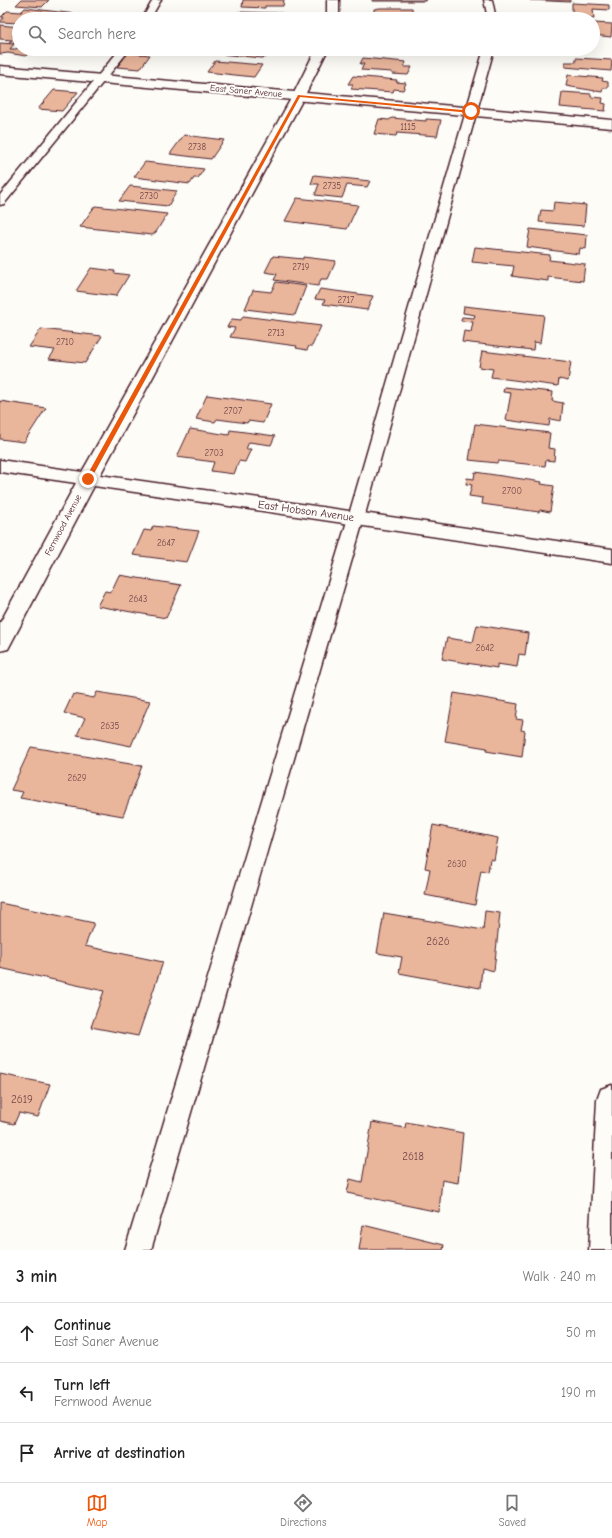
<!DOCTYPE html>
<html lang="en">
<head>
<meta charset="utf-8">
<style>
  body { margin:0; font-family:"Comic Neue",sans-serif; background:#f6f6f6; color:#222 }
  .stop { position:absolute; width:12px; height:12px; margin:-9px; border:3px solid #ea580c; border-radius:50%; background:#fff }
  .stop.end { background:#ea580c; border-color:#fff; box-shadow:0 1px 4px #0008 }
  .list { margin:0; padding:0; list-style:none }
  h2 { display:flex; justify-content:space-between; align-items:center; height:52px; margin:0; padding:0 16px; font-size:17px }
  h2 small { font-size:13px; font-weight:400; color:#767676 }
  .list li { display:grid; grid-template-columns:26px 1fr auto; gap:12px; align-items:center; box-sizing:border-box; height:60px; padding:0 16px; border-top:1px solid #e0e0e0 }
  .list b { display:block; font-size:15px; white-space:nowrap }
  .list p { margin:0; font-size:13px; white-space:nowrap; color:#767676 }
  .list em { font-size:13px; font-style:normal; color:#767676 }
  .icon { flex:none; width:22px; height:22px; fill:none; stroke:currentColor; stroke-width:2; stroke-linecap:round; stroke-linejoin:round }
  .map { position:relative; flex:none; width:612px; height:1250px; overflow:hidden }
  .search { position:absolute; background:#fff; box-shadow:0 4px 16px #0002; left:12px; right:12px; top:12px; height:44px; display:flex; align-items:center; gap:10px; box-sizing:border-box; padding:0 14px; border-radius:22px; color:#767676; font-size:15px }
  .sheet { height:232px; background:#fff }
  nav { display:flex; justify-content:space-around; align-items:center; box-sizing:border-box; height:56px; border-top:1px solid #e0e0e0; background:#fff; font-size:11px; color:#767676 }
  nav a { display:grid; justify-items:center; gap:2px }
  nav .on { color:#ea580c }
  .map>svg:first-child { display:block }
</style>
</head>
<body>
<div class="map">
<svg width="612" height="1250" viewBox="0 0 612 1250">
  <rect width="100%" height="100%" fill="#fdfcf7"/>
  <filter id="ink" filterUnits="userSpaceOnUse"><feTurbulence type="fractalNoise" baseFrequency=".025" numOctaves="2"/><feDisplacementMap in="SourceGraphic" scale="8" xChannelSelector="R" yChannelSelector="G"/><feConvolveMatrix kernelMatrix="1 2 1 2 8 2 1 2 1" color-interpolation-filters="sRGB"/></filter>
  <g filter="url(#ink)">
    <path fill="#e9b69c" stroke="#4a1f2b" d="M 21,0 L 49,0 L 42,7 L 16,5 Z
      M 243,0 L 284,0 L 283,6 L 265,6 L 265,8 L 242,7 Z
      M 372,0 L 426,0 L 426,1 L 372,1 Z
      M 530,0 L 570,0 L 570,2 Z
      M 572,3 L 609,5 L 609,10 L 593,9 L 594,19 L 565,17 L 565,14 L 572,14 Z
      M 25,8 L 93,16 L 92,17 L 101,18 L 100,19 L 102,19 L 19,19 L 19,23 L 0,22 L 4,17 L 1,17 L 7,11 L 21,12 Z
      M 380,8 L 412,8 L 413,17 L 380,17 L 380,14 L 374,14 L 374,9 Z
      M 238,12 L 282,13 L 280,19 L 235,19 Z
      M 593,23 L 612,24 L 611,37 L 593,35 Z
      M 0,25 L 19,27 L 19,29 L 12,36 L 19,37 L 19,44 L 9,42 L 12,40 L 0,39 Z
      M 0,43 L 14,44 L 10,49 L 16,49 L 19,47 L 19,49 L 32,49 L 26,56 L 8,53 L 0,54 Z
      M 223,49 L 267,49 L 271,50 L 267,57 L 262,58 L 220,54 Z
      M 128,53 L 150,55 L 140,69 L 117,67 Z
      M 363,58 L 406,62 L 404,67 L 412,67 L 408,75 L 392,74 L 392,72 L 361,70 L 364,64 L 360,64 Z
      M 576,58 L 612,60 L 611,71 L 565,67 L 565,62 L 576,62 Z
      M 215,61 L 262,65 L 254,77 L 207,72 Z
      M 568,75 L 603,78 L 602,81 L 608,82 L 608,88 L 603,88 L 602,92 L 566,86 Z
      M 353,76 L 397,80 L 396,82 L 406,83 L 403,90 L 394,89 L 393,92 L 351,89 L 353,84 L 348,84 Z
      M 54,90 L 78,92 L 62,111 L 38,109 Z
      M 562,92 L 591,94 L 591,97 L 603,98 L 602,103 L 606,104 L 605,111 L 560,107 Z
      M 392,118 L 426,121 L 426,119 L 441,120 L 437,136 L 397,133 L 396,136 L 374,134 L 379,119 L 389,120 Z
      M 184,135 L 224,140 L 211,159 L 170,154 Z
      M 145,162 L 204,169 L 198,178 L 194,178 L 190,184 L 134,177 Z
      M 314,175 L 370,181 L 367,187 L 347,185 L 342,198 L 315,195 L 319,184 L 311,184 Z
      M 130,186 L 177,191 L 168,206 L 119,201 Z
      M 297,198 L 358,205 L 347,229 L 285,221 Z
      M 554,202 L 586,205 L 584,226 L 539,222 L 541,210 L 553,211 Z
      M 95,206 L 167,214 L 156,232 L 152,235 L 80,227 Z
      M 530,229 L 587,235 L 586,249 L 580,248 L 579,254 L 527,247 Z
      M 475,247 L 550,255 L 549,260 L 585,264 L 583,281 L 548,277 L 548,281 L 518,277 L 512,276 L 514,266 L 472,262 Z
      M 273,256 L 303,259 L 303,257 L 336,261 L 328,279 L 321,279 L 318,286 L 274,280 L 277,274 L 265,272 Z
      M 91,268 L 115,271 L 114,273 L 129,275 L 116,296 L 76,291 Z
      M 276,282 L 306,286 L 295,315 L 245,309 L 253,290 L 271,292 Z
      M 320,289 L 373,296 L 367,310 L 323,304 L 325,300 L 315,299 Z
      M 464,306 L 544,315 L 540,343 L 534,342 L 533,350 L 462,342 L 464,331 L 471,332 L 473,322 L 461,321 L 462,317 L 474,318 L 475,315 L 463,313 Z
      M 243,316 L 321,326 L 312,346 L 309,346 L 307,350 L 296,348 L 297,346 L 230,337 L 235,328 L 227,327 L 232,319 L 241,320 Z
      M 41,329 L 102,336 L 85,363 L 49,359 L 55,350 L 29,347 Z
      M 482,351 L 571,362 L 568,381 L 559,379 L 558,386 L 491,377 L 493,369 L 479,367 Z
      M 504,387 L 553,392 L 552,401 L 563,403 L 561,421 L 550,419 L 549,426 L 506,420 L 511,393 L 503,392 Z
      M 207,395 L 214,396 L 271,404 L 263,423 L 248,421 L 247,423 L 217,419 L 215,422 L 196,419 Z
      M 0,401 L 46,408 L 24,442 L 0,439 Z
      M 475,424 L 550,433 L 548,448 L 555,449 L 554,461 L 546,460 L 545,466 L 498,461 L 497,463 L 469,460 Z
      M 190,429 L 229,435 L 230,430 L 275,436 L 271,445 L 249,442 L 246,449 L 251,449 L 245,462 L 239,461 L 234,474 L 211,471 L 214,462 L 177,457 Z
      M 475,472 L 542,482 L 541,484 L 554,486 L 550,512 L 540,510 L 539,512 L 482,504 L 483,498 L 469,496 L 472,485 L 466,484 L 467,478 L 474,479 Z
      M 153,526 L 199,531 L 187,562 L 133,555 L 144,530 L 151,531 Z
      M 119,575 L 181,585 L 166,618 L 97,606 L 105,591 L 111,592 Z
      M 477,625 L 528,633 L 525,655 L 519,654 L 517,667 L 497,664 L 497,668 L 442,659 L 447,638 L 473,642 Z
      M 97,692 L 150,701 L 131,746 L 77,735 L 85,718 L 64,713 L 66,709 L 73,694 L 94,698 Z
      M 454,693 L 518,704 L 516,719 L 523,720 L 521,730 L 525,731 L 522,757 L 486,751 L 487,748 L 445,741 Z
      M 31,747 L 142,766 L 123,816 L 20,798 L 23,792 L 11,790 Z
      M 433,825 L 498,838 L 494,860 L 490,859 L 488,872 L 481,870 L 475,905 L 425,895 L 430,869 L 425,868 Z
      M 0,903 L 94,923 L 85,946 L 163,962 L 138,1036 L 91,1027 L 104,991 L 0,968 Z
      M 485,911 L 500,913 L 494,971 L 482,968 L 480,988 L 399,973 L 402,957 L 377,953 L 384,913 L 483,930 Z
      M 0,1074 L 50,1084 L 38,1117 L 19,1113 L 14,1124 L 0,1121 Z
      M 372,1122 L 405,1128 L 406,1122 L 463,1133 L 458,1183 L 442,1180 L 439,1212 L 347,1193 L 350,1179 L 362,1182 Z
      M 363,1225 L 444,1245 L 443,1250 L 359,1250 Z"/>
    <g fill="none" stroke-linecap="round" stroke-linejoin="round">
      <defs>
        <path id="lane" d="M 153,0 L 161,0 L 150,19 L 142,19 Z
          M 484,0 L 492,0 L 496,19 L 488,19 Z
          M 120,49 L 130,49 L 4,204 L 0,205 L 0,195 Z
          M 484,49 L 494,49 L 364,518 L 151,1250 L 125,1250 L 348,518 Z"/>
        <path id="street" d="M 327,0 L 339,0 L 339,19 L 327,19 Z
          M 316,49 L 328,49 L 305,95 L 100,475 L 612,549 L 612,563 L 94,486 L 8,649 L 0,651 L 0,623 L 76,483 L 0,472 L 0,460 L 82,472 L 293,95 Z
          M 612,1085 L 612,1250 L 589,1250 L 597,1100 L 601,1089 Z"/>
        <path id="secondary" d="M 0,66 L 612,120 L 612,128 L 0,74 Z"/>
      </defs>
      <use href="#lane" stroke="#4a1f2b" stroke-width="3"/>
      <use href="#street" stroke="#4a1f2b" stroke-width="3"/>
      <use href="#secondary" stroke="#4a1f2b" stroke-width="3"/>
      <use href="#lane" fill="#fdfcf7" fill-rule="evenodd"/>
      <use href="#street" fill="#fdfcf7" fill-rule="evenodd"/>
      <use href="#secondary" fill="#fdfcf7" fill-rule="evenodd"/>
    </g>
  </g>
  <path fill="#ea580c" d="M 298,95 L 473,111 L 471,113 L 300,97 L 91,479 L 86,480 L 85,479 Z"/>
  <g text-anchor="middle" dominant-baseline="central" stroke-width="4" stroke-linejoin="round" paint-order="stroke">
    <g font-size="9" fill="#4a1f2b" stroke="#fdfcf7">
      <text transform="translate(246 91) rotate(5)">East Saner Avenue</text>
      <text transform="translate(63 525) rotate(-62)">Fernwood Avenue</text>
    </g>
    <g font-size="9" fill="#724547">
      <text x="408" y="127">1115</text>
      <text x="197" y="147">2738</text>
      <text x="332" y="186">2735</text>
      <text x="149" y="196">2730</text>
      <text x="301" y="267">2719</text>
      <text x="346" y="300">2717</text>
      <text x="276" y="333">2713</text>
      <text x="65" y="342">2710</text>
      <text x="233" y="411">2707</text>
      <text x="214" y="453">2703</text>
      <text x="512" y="491">2700</text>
      <text x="166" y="543">2647</text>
      <text x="138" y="599">2643</text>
      <text x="485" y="648">2642</text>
      <text x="110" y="726">2635</text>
      <text x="77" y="778">2629</text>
      <text x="457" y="864">2630</text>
    </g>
    <g font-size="11" fill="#4a1f2b" stroke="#fdfcf7">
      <text transform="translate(306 511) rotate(8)">East Hobson Avenue</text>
    </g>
    <g font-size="11" fill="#724547">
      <text x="438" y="941">2626</text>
      <text x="22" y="1099">2619</text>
      <text x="413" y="1156">2618</text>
    </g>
  </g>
</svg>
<div class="stop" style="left:471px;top:111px"></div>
<div class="stop end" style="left:88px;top:479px"></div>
<div class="search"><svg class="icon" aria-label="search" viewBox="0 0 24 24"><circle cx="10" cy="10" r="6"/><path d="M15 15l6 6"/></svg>Search here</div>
</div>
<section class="sheet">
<h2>3 min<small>Walk · 240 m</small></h2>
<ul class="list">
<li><svg class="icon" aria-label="ahead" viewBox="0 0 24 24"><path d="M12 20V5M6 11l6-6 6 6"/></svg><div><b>Continue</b><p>East Saner Avenue</p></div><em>50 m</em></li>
<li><svg class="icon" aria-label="left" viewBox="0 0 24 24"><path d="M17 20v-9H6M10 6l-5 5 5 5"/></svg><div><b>Turn left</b><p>Fernwood Avenue</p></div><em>190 m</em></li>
<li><svg class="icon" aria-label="arrive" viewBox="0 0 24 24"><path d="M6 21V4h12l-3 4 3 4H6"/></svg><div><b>Arrive at destination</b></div></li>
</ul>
</section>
<nav>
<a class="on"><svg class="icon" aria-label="map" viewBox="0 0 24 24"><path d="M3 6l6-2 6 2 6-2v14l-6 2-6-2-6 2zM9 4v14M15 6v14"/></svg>Map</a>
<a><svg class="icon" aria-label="directions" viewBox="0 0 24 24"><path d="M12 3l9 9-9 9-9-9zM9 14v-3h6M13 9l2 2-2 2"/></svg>Directions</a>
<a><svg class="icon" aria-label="saved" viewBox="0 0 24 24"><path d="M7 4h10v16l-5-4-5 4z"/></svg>Saved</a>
</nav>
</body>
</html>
